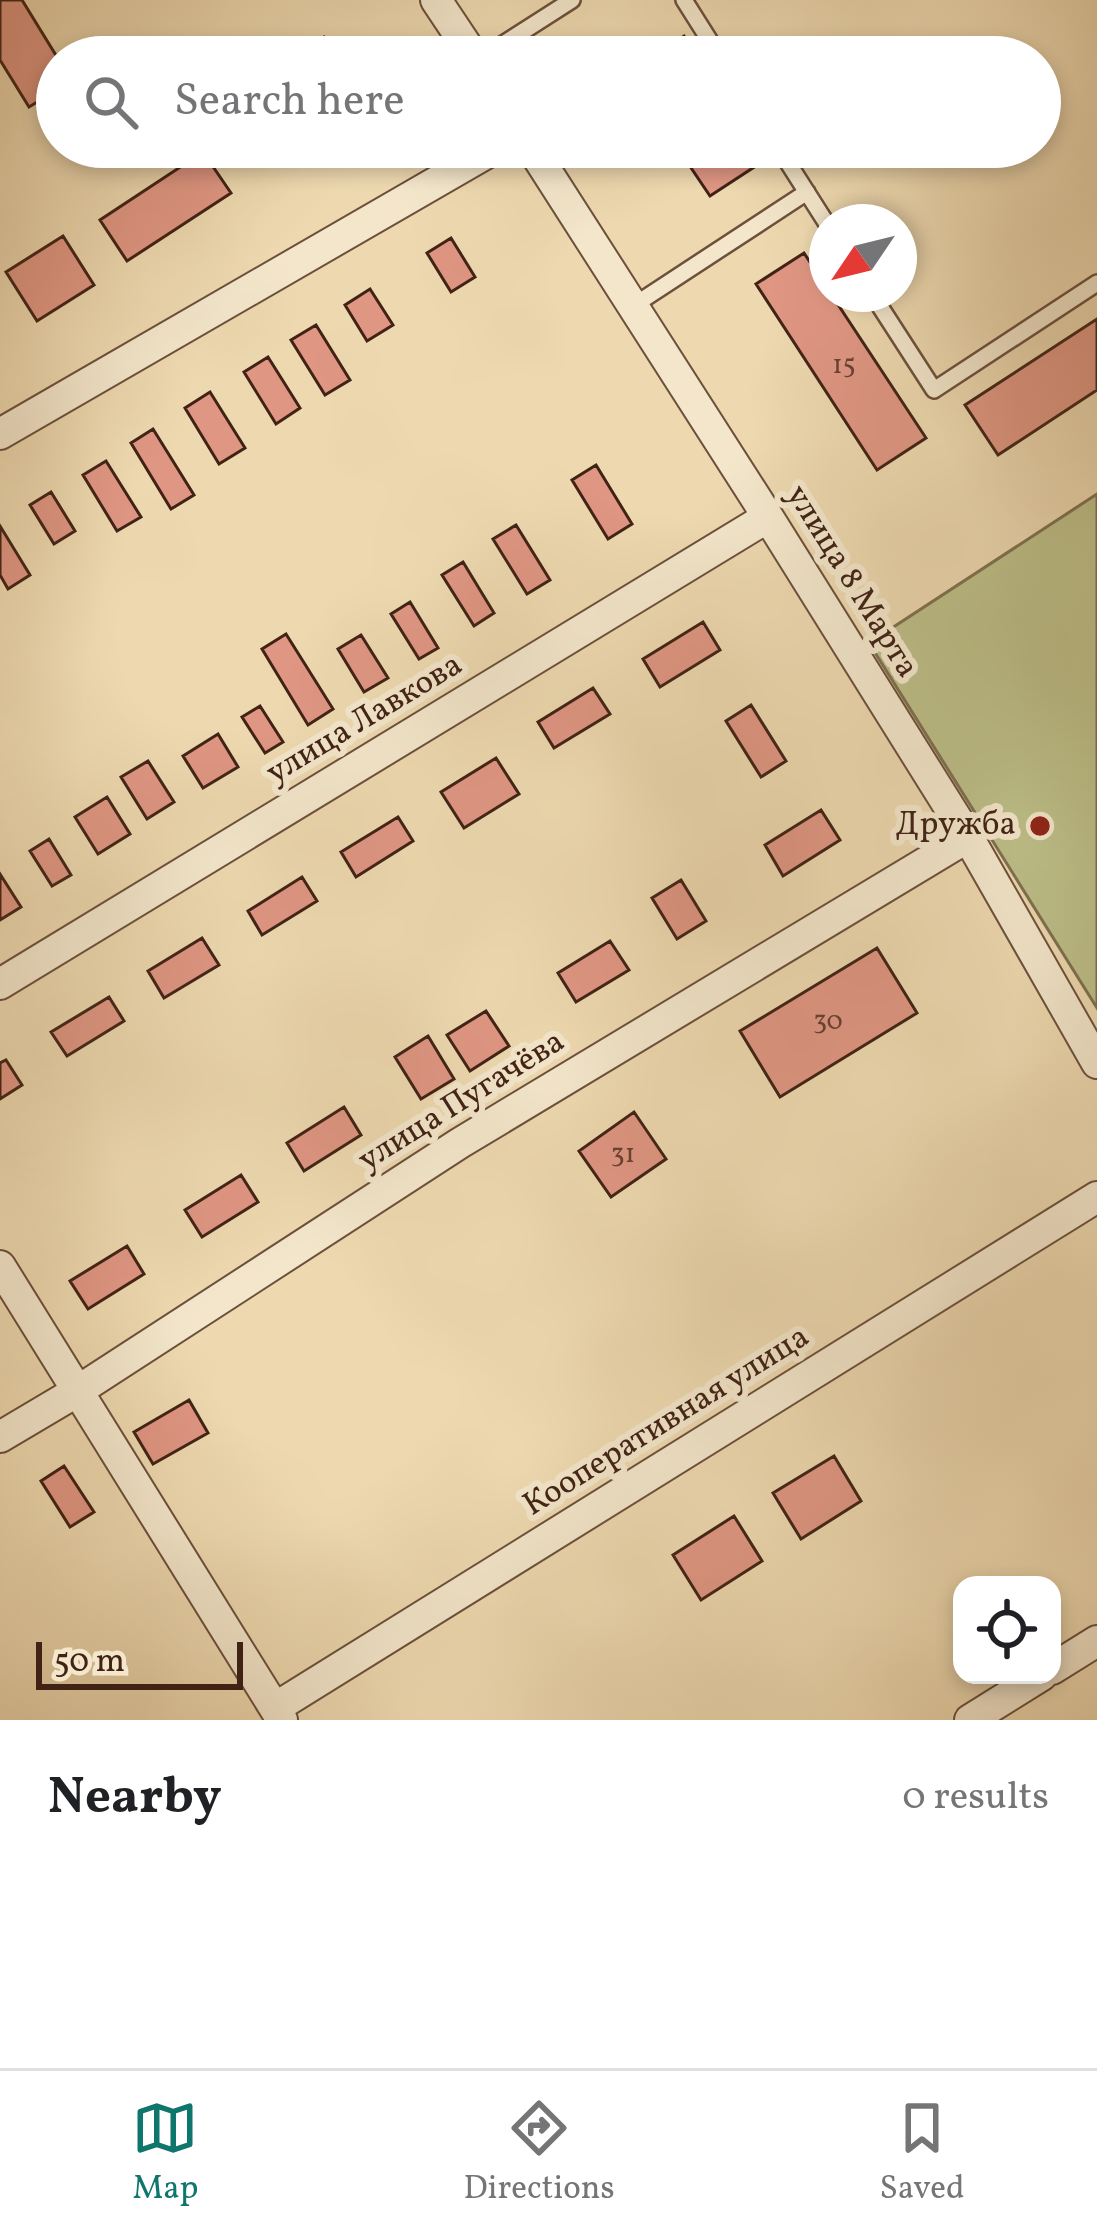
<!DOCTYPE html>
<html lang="en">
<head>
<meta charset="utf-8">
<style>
  body { margin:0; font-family:Vollkorn,serif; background:#f2f2f2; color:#202124 }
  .controls { position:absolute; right:36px; bottom:36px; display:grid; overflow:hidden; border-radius:24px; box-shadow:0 6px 18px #0003 }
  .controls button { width:108px; height:108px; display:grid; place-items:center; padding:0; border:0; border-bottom:3px solid #e0e0e0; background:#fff; color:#202124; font:60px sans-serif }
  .compass { position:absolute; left:809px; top:204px; width:108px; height:108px; border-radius:50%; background:#fff; box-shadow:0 6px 18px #0003; rotate:235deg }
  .scale { position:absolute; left:36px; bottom:30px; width:207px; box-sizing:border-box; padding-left:12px; border:6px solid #412316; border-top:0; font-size:33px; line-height:42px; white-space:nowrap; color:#412316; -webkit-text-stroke:9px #f3e6cb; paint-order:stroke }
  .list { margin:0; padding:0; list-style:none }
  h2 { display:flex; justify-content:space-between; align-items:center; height:156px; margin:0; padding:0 48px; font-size:51px }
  h2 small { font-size:39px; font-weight:400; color:#757577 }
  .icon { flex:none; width:66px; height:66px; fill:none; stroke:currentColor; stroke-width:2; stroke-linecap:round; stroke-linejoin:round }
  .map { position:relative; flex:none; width:1097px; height:1720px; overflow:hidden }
  .search { position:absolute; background:#fff; box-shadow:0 6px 18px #0003; left:36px; right:36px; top:36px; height:132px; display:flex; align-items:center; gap:30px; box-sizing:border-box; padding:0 42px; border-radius:66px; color:#757577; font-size:45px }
  .sheet { height:348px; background:#fff }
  nav { display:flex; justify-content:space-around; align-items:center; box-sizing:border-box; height:168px; border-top:3px solid #e0e0e0; background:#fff; font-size:33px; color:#757577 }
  nav a { display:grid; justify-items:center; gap:6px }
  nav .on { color:#0f766e }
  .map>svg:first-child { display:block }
</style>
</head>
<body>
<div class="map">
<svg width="1097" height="1720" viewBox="0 0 1097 1720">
  <rect width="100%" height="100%" fill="#edd8af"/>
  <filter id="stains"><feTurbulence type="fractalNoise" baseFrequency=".00167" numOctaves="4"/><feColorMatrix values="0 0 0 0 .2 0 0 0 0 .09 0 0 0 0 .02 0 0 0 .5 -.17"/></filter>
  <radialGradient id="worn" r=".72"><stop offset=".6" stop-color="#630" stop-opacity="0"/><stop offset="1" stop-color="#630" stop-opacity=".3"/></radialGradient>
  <path fill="#bcbe88" stroke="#7e704f" stroke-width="3" d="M 1097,494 L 1097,1008 L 869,643 Z"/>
  <path fill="#df9683" stroke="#412316" stroke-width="3" d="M 0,0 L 22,0 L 57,57 L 57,90 L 29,107 L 0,60 Z
    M 684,36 L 697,57 L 652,57 Z
    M 324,37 L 337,57 L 293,57 Z
    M 677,147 L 757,147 L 765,160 L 710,196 Z
    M 203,152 L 231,193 L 127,261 L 100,220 Z
    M 63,236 L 94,285 L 37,321 L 6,272 Z
    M 451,238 L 475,277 L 451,292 L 427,253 Z
    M 804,253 L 827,288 L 827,294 L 831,294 L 926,438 L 877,470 L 756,284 Z
    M 370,289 L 393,325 L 367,341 L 345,305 Z
    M 1097,319 L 1097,390 L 998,455 L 965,405 Z
    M 316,325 L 350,380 L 325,395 L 291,340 Z
    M 268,357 L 300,408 L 276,424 L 244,372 Z
    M 210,392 L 245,448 L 219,464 L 185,408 Z
    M 153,429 L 194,495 L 171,509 L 131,443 Z
    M 106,461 L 141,517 L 117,531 L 83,475 Z
    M 596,465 L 632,524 L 608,539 L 572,480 Z
    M 51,492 L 75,531 L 54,544 L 30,505 Z
    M 516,525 L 550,580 L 527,594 L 493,539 Z
    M 0,526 L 30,575 L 8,589 L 0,575 Z
    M 463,562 L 494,613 L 474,626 L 442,575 Z
    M 410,602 L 438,648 L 419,659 L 391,614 Z
    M 703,622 L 720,650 L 660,687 L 643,659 Z
    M 286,634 L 333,709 L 308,725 L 262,649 Z
    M 361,635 L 388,678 L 364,692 L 338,649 Z
    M 593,688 L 610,714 L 554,748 L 538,722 Z
    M 751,705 L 786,761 L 761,777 L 726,721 Z
    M 260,706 L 283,742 L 265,753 L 242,717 Z
    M 218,734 L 238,767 L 203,788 L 183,756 Z
    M 496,758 L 519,794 L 464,828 L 441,792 Z
    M 148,761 L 174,802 L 147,819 L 121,777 Z
    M 107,797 L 130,834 L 98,854 L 75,817 Z
    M 821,810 L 840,840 L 783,876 L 765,845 Z
    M 398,817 L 413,841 L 356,877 L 341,852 Z
    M 49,839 L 71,875 L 52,886 L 30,851 Z
    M 0,874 L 21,907 L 0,920 Z
    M 302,877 L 317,901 L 262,935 L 248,911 Z
    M 681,880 L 706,921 L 677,939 L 652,898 Z
    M 202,938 L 219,965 L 164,998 L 148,971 Z
    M 610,941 L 629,970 L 576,1002 L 558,973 Z
    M 877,948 L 917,1013 L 780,1097 L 740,1031 Z
    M 109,997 L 124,1021 L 67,1056 L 51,1032 Z
    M 486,1011 L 509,1046 L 470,1071 L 447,1035 Z
    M 428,1036 L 454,1079 L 421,1099 L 395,1057 Z
    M 6,1060 L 22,1085 L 0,1099 L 0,1063 Z
    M 344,1107 L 361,1135 L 304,1171 L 287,1143 Z
    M 634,1112 L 666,1159 L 611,1197 L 579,1151 Z
    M 241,1175 L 258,1202 L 202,1237 L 185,1210 Z
    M 127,1246 L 144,1274 L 88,1309 L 70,1281 Z
    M 189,1400 L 208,1433 L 153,1464 L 134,1432 Z
    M 834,1456 L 861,1501 L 801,1539 L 773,1493 Z
    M 64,1466 L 94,1512 L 70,1527 L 41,1481 Z
    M 734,1516 L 762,1561 L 701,1600 L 673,1555 Z"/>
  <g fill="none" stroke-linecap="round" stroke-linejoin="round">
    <defs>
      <path id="service" d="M 684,0 L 720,57
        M 483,57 L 572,0
        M 778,147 L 827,224
        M 872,294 L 934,390 L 1097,283
        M 633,306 L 807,192"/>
      <path id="minor" d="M 436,0 L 474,57
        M 531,147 L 768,517 L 968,837 L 1097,1063
        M 0,434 L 497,147
        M 0,984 L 768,517
        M 0,1266 L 282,1720
        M 0,1437 L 76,1392 L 460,1143 L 968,837
        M 1052,1669 L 1097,1641
        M 275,1708 L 1097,1197
        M 970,1720 L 1042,1675"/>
    </defs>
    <use href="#service" stroke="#6c503c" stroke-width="20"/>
    <use href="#minor" stroke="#6c503c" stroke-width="34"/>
    <use href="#service" stroke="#f3e6cb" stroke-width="15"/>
    <use href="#minor" stroke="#f3e6cb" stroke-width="30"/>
  </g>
  <circle fill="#8f2418" stroke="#f3e6cb" stroke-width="4.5" cx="1040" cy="826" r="12"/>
  <g text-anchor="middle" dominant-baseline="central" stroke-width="12" stroke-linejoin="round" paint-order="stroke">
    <g font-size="27" fill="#684031">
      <text x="844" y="366">15</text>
      <text x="828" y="1022">30</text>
      <text x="623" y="1155">31</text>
    </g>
    <g font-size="33" fill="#412316" stroke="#f3e6cb">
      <text transform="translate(851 582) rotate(58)">улица 8 Марта</text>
      <text transform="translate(365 720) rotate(-31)">улица Лавкова</text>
      <text transform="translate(462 1102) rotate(-32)">улица Пугачёва</text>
      <text transform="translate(667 1422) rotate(-32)">Кооперативная улица</text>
    </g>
    <g font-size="33" fill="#412316" stroke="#f3e6cb" text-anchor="end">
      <text x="1016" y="826">Дружба</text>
    </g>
  </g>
  <rect width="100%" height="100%" filter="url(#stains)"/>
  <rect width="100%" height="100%" fill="url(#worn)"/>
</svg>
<div class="controls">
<button><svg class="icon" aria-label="locate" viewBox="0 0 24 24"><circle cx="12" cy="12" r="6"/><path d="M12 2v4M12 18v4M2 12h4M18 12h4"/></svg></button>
</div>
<svg class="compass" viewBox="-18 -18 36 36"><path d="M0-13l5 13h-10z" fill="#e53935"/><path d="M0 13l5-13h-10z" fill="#757577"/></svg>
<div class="scale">50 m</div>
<div class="search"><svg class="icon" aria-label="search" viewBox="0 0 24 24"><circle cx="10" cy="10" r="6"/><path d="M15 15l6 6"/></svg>Search here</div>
</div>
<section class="sheet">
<h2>Nearby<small>0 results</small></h2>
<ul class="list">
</ul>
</section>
<nav>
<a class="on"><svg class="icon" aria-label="map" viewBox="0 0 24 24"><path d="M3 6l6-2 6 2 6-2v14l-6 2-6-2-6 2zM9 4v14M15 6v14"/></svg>Map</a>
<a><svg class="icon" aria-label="directions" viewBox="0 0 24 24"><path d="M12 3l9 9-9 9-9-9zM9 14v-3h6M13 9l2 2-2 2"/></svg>Directions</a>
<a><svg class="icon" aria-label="saved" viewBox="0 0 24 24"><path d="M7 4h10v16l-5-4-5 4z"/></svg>Saved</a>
</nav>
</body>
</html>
